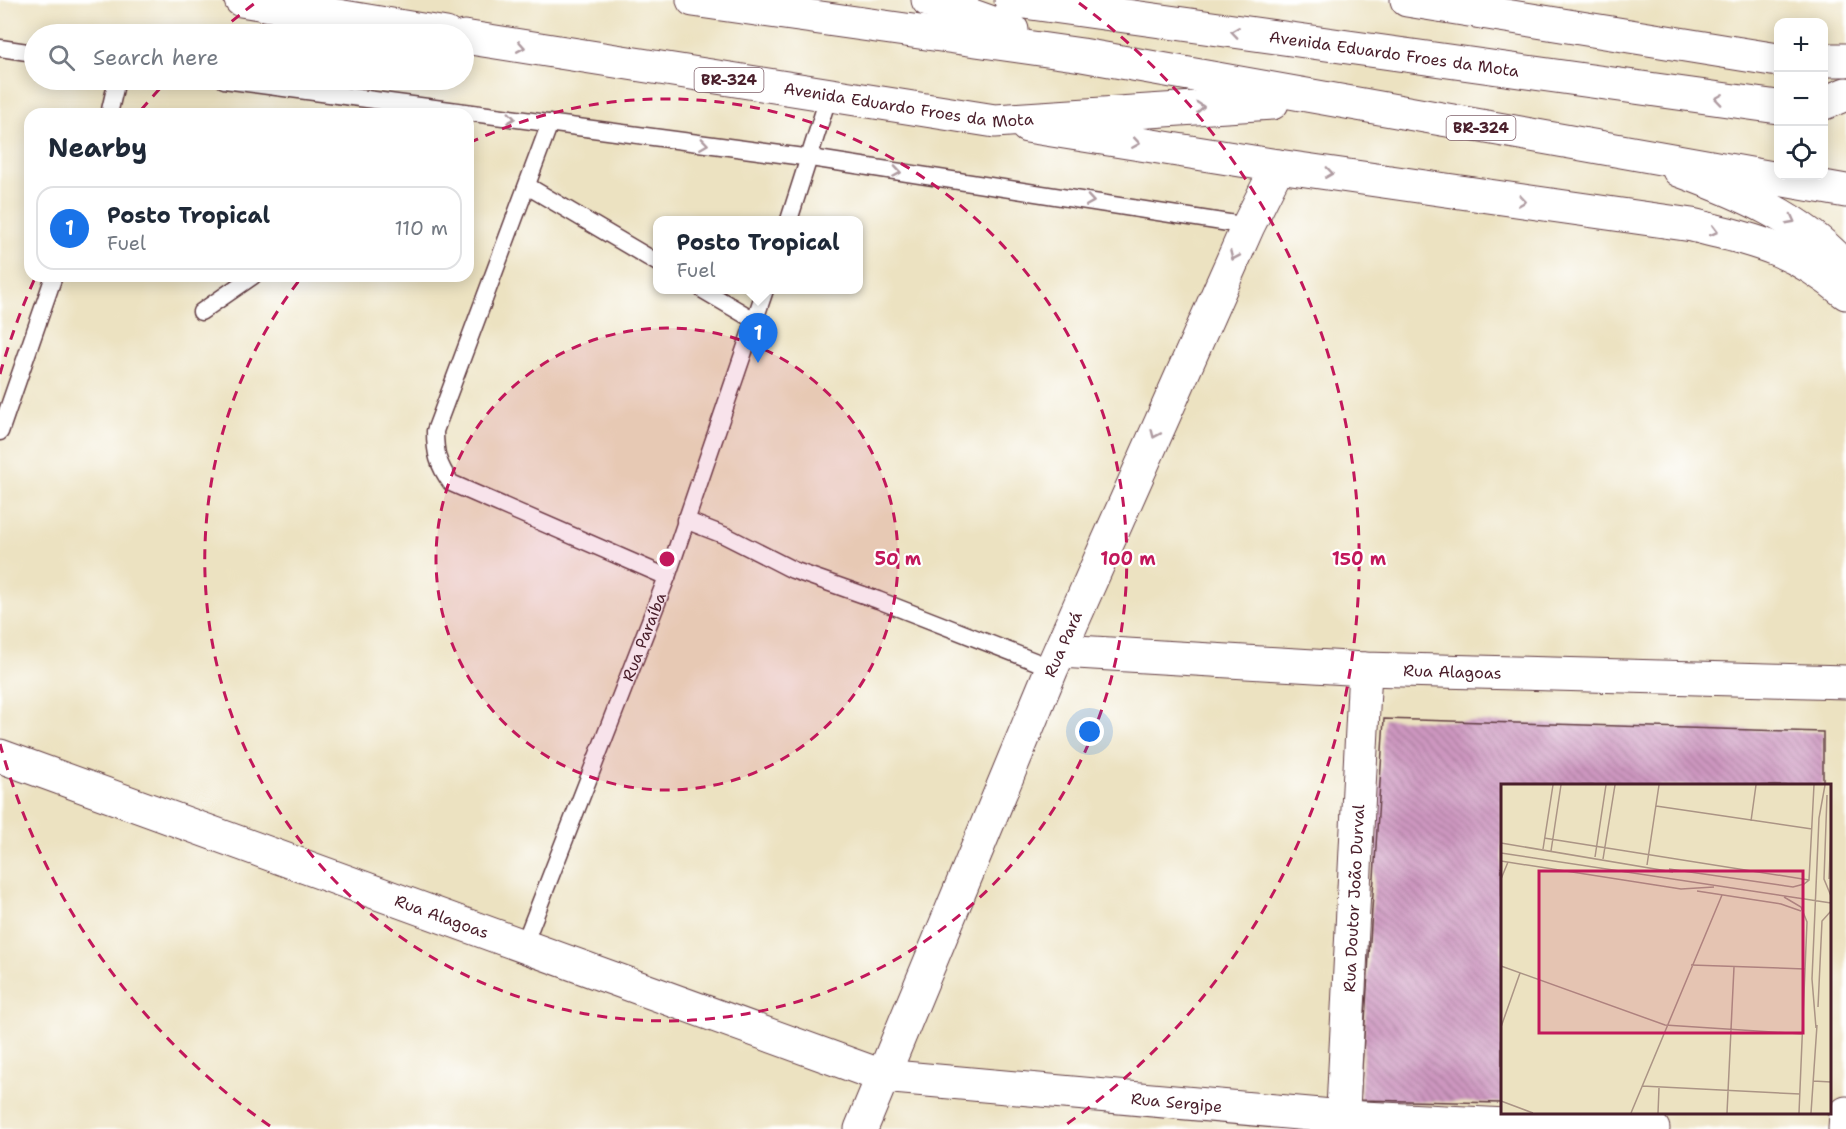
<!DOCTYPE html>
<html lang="en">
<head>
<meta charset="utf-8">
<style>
  body { margin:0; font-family:"Shantell Sans",sans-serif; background:#f6f6f7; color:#1f2937 }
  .controls { position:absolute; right:18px; top:18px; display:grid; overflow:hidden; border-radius:12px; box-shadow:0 3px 15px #0003 }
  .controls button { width:54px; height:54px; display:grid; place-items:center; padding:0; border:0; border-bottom:2px solid #e0e1e3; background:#fff; color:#1f2937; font:30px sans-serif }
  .you { position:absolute; left:1090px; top:732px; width:21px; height:21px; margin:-15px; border:4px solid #fff; border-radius:50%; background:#1a73e8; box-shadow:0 0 0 9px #1a73e833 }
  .badge { display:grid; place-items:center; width:39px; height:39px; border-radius:50%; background:#1a73e8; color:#fff; font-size:20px; font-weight:700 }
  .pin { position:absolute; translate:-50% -50px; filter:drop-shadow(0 2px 3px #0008) }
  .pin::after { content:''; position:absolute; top:32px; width:21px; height:18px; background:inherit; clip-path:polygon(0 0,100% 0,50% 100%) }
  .popup { position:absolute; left:653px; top:216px; width:210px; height:78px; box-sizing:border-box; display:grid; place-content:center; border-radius:12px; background:#fff; filter:drop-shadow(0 2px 4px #0005); font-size:20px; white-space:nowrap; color:#747a83 }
  .popup b { font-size:22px; color:#1f2937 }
  .popup::after { content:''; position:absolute; left:50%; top:100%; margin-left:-12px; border:12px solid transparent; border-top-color:#fff }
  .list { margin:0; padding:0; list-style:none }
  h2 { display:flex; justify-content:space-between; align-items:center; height:78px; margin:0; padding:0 24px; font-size:26px }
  h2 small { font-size:20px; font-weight:400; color:#747a83 }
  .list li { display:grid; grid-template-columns:39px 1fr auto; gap:18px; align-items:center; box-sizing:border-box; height:84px; margin:0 12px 12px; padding:0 12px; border:2px solid #e0e1e3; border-radius:18px }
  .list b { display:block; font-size:22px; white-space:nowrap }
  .list p { margin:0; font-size:20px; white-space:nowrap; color:#747a83 }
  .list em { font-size:20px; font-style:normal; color:#747a83 }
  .icon { flex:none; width:33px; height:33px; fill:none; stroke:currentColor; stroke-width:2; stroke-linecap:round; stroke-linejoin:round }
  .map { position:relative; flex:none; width:1846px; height:1129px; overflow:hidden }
  .search { position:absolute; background:#fff; box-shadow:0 3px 15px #0003; left:24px; top:24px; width:450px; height:66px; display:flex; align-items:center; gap:15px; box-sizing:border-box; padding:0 21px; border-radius:33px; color:#747a83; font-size:22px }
  .panel { position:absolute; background:#fff; box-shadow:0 3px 15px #0003; left:24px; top:108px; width:450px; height:174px; border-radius:18px }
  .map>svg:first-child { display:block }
</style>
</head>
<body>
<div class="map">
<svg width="1846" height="1129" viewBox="0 0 1846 1129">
  <defs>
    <pattern id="building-back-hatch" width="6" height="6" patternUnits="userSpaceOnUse" patternTransform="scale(1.5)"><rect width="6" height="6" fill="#cd97c0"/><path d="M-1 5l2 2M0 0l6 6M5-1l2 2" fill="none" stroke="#a87b9c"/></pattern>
  </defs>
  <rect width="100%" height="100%" fill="#fff"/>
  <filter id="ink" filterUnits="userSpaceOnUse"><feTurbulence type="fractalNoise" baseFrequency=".0167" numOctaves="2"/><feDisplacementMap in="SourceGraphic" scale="12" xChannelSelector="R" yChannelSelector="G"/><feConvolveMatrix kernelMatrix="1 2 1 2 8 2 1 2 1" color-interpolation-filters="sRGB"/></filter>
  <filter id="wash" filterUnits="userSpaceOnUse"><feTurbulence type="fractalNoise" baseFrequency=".008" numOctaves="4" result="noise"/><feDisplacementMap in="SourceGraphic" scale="24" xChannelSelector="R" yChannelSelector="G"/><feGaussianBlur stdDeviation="1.35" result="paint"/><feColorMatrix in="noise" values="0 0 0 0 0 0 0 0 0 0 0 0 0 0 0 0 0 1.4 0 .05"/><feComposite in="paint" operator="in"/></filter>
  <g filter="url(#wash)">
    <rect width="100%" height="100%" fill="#ece2c1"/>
    <g id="blocks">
      <path fill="url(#building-back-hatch)" d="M 1384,719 L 1823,732 L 1823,786 L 1502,786 L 1502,1103 L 1360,1100 Z"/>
    </g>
  </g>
  <g filter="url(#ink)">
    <use href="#blocks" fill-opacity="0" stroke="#623c42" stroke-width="1.5"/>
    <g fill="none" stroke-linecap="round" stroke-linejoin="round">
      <defs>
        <g id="lane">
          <path d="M 0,48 L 34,53"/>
          <path d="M 224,80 L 811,158 L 1248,226"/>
          <path d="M 109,114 L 117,80"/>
          <path d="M 550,123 L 435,431 C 435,453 438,465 451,483 L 667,577"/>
          <path d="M 529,187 L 658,263"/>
          <path d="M 789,220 L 829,95"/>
          <path d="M 703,290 L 754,320"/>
          <path d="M 201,312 L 253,276"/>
          <path d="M 0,432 L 54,276"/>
          <path d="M 685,520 L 726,536 L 793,570 L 878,600 L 1052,668"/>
          <path id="s1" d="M 523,947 L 667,577 L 765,290"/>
        </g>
        <g id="street">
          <path d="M 1407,0 L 1778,60"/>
          <path d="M 1824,60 L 1846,60"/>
          <path d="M 1027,126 L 1278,166 L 1692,225 C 1757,241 1793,248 1846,293"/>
          <path id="s2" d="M 1060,651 L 1365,669 L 1846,682"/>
          <path id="s3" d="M 0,756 L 882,1076 L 1343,1117 L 1550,1127 L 1653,1129"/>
          <path id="s4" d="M 861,1129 L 1052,668 L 1248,226 L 1278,166"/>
          <path id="s5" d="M 1342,1129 L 1365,669"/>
        </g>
        <g id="primary">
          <path id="s6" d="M 1011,0 L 1778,107"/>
          <path d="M 1824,103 L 1846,94"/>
          <path d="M 1679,170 C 1741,193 1802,218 1846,268"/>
          <path d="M 1845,1129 L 1846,1113"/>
        </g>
        <g id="highway">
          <path d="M 241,0 L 446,34"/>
          <path d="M 693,0 L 1082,55 L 1846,191"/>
          <path d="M 928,0 L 1012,30"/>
          <path id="s7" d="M 464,37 L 995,121 L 1272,103"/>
        </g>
      </defs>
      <use href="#lane" stroke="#623c42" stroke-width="19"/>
      <use href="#street" stroke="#623c42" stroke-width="35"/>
      <use href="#primary" stroke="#623c42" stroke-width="35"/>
      <use href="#highway" stroke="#623c42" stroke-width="35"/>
      <use href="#lane" stroke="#fff" stroke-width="16"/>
      <use href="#street" stroke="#fff" stroke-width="33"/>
      <use href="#primary" stroke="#fff" stroke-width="33"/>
      <use href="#highway" stroke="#fff" stroke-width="33"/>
    </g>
    <defs><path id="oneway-chevron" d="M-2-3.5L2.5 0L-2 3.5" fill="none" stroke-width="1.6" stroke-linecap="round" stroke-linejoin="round" transform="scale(1.5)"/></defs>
    <g stroke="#ae9aa0">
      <use href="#oneway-chevron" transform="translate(1235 32) rotate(-172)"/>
      <use href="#oneway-chevron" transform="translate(521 47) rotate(10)"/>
      <use href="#oneway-chevron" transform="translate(1719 99) rotate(-172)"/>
      <use href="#oneway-chevron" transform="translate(1200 107) rotate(-4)"/>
      <use href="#oneway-chevron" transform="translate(511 118) rotate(7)"/>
      <use href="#oneway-chevron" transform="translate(1136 143) rotate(9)"/>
      <use href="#oneway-chevron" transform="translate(704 144) rotate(8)"/>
      <use href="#oneway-chevron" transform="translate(897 172) rotate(9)"/>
      <use href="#oneway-chevron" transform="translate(1329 173) rotate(8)"/>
      <use href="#oneway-chevron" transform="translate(1090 201) rotate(9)"/>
      <use href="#oneway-chevron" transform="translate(1522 201) rotate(8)"/>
      <use href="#oneway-chevron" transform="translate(1791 220) rotate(28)"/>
      <use href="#oneway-chevron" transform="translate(1714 231) rotate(14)"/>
      <use href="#oneway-chevron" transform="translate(1234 256) rotate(114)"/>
      <use href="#oneway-chevron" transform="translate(1155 434) rotate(114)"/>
    </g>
  </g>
  <circle cx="667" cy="559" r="231" fill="#c2185b" fill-opacity=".12"/>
  <g fill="none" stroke="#c2185b" stroke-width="3" stroke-dasharray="10 8">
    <circle cx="667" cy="559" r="231"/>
    <path d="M469 143A461 461 0 1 1 301 278"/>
    <path d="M270 1126A692 692 0 0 1 0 744M0 374A692 692 0 0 1 35 278M141 110A692 692 0 0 1 165 83M218 33A692 692 0 0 1 255 3M1079 3A692 692 0 0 1 1064 1126"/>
  </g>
  <g text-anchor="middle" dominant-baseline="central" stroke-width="4.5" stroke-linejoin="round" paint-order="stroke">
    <g fill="#fff" stroke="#80626b" stroke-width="1.5">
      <rect x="694.5" y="68" width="69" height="24" rx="4.5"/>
      <rect x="1446.5" y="116" width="69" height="24" rx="4.5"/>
    </g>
    <g font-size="15" font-weight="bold" fill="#4a1f2b">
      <text x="729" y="80">BR-324</text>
      <text x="1481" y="128">BR-324</text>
    </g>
    <g font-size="16" fill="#4a1f2b" stroke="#fff">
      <text stroke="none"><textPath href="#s6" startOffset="387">Avenida Eduardo Froes da Mota</textPath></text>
      <text stroke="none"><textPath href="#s7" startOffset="450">Avenida Eduardo Froes da Mota</textPath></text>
      <text stroke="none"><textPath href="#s1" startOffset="333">Rua Paraíba</textPath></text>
      <text stroke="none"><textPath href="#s4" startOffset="525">Rua Pará</textPath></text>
      <text stroke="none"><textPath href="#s2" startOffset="393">Rua Alagoas</textPath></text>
      <text stroke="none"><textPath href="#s5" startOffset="231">Rua Doutor João Durval</textPath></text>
      <text stroke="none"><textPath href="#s3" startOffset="470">Rua Alagoas</textPath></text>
      <text stroke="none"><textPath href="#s3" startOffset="1234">Rua Sergipe</textPath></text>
    </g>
  </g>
  <g transform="translate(1501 784)">
    <rect width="330" height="330" fill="#ece2c1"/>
    <path fill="none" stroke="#ab9485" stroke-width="1.5" d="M 326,11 L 323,95 L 330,112M 155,22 L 311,45M 250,37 L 255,1M 43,54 L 308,96M 0,59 L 172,88M 42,65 L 52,1M 50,67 L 60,1M 0,69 L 330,119M 94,73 L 105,1M 102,75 L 114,1M 0,77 L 180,105 L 213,103M 146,81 L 158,1M 168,85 L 292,103 L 303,100 L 308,96 L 313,1M 0,95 L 7,78M 328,95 L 330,45M 196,107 L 280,120 L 300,127M 283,113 L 300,123 L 306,138 L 298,329M 190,181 L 304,185M 0,182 L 164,241 L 302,250M 317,223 L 321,137 L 330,127M 0,243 L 19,189M 315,244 L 311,195 L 318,34 L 324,1M 312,297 L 330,298M 141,302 L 299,310M 0,317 L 32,329M 130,329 L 221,111M 157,329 L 158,304M 226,329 L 233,183M 310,329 L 316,241"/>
    <path fill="#c2185b" fill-opacity="0.15" stroke="#c2185b" stroke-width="3" d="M 38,87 L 302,87 L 302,249 L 38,249 Z"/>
    <rect width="330" height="330" fill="none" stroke="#4a1f2b" stroke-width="3"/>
  </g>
  <circle cx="667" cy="559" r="9" fill="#c2185b" stroke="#fff" stroke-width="3"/>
  <g font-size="18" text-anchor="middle" font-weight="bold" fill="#c2185b" stroke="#fff" stroke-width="4.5" stroke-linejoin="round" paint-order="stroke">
    <text x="898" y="565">50 m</text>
    <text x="1128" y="565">100 m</text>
    <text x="1359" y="565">150 m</text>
  </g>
</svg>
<div class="controls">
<button>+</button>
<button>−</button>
<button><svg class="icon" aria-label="locate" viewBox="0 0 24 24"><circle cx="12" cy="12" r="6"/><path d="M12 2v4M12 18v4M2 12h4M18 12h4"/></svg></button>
</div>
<div class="you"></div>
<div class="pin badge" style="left:758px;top:363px">1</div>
<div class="popup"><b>Posto Tropical</b>Fuel</div>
<div class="search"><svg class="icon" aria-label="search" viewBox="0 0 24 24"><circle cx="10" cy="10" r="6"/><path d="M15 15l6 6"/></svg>Search here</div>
<section class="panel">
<h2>Nearby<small></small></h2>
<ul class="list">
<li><span class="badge">1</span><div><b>Posto Tropical</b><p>Fuel</p></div><em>110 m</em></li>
</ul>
</section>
</div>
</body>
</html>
